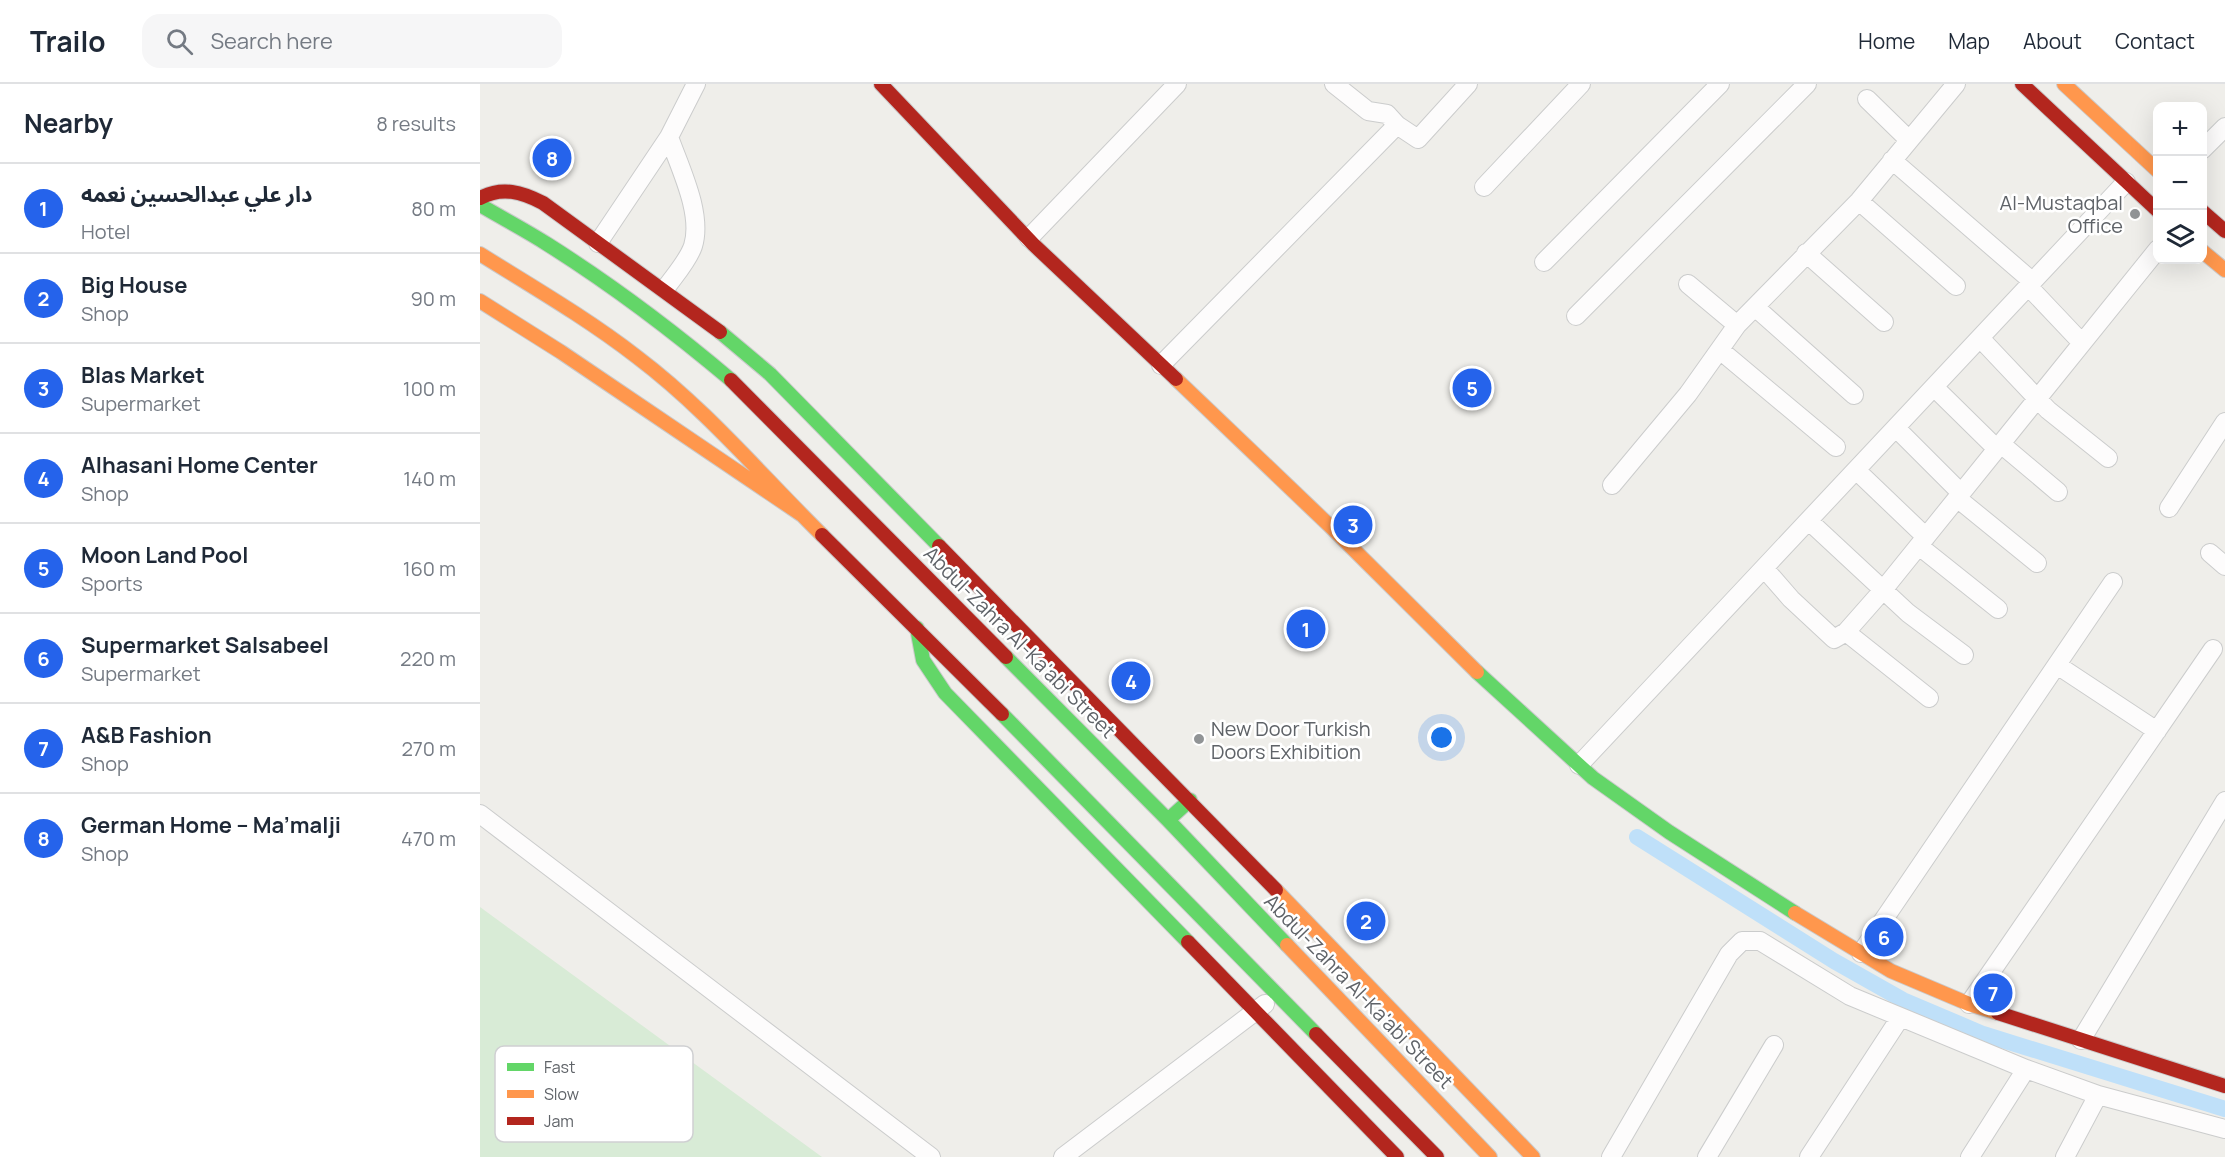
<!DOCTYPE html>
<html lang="en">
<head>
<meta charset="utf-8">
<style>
  body { margin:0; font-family:Manrope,"Noto Sans Arabic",sans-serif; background:#f6f6f7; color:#1f2937 }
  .controls { position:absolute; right:18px; top:18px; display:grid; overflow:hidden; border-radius:12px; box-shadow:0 6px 24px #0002 }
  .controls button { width:54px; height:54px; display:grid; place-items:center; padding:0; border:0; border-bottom:2px solid #e0e1e3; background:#fff; color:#1f2937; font:30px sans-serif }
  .you { position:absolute; left:962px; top:654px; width:21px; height:21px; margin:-15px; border:4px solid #fff; border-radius:50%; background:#1a73e8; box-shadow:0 0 0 9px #1a73e833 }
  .badge { display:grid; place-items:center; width:39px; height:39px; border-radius:50%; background:#2563eb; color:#fff; font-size:20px; font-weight:700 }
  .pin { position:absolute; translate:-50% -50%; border:3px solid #fff; box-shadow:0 2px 6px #0006 }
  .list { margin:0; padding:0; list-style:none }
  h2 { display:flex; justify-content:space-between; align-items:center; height:78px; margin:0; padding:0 24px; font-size:26px }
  h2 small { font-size:20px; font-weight:400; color:#747a83 }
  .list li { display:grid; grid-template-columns:39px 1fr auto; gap:18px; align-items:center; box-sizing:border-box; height:90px; padding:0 24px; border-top:2px solid #e0e1e3 }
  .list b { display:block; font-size:22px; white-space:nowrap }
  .list p { margin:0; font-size:20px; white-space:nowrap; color:#747a83 }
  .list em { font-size:20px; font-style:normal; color:#747a83 }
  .icon { flex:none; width:33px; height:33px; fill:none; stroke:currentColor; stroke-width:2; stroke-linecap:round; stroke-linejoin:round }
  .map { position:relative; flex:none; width:1745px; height:1073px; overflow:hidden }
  header { display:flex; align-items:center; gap:36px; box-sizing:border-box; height:84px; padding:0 30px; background:#fff; border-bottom:2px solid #e0e1e3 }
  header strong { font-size:28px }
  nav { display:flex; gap:33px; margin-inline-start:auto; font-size:21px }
  .search { width:420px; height:54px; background:#f6f6f7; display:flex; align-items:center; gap:15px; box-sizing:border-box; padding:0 21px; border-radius:18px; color:#747a83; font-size:22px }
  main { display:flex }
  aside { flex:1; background:#fff }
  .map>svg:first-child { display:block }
</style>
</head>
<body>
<header>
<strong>Trailo</strong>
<div class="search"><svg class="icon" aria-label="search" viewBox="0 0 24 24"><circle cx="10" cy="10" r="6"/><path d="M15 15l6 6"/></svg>Search here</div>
<nav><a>Home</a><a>Map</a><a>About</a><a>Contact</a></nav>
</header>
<main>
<aside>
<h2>Nearby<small>8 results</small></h2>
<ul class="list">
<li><span class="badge">1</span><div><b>دار علي عبدالحسين نعمه</b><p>Hotel</p></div><em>80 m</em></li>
<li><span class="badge">2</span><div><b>Big House</b><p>Shop</p></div><em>90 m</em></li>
<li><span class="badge">3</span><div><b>Blas Market</b><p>Supermarket</p></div><em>100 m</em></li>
<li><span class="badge">4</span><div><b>Alhasani Home Center</b><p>Shop</p></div><em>140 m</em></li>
<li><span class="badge">5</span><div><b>Moon Land Pool</b><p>Sports</p></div><em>160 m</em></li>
<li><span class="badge">6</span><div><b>Supermarket Salsabeel</b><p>Supermarket</p></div><em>220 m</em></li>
<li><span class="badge">7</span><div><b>A&amp;B Fashion</b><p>Shop</p></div><em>270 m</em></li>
<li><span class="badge">8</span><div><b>German Home – Ma’malji</b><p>Shop</p></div><em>470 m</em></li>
</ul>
</aside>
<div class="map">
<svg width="1745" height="1073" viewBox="0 0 1745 1073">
  <rect width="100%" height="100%" fill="#efeeea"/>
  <path fill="#d8ebd6" d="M 0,823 L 342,1073 L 0,1073 Z"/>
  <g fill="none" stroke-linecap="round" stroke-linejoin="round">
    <path stroke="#bfe0f9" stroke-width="16" d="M 1157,753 L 1354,877 L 1423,916 L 1503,950 L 1745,1025"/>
    <defs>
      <path id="street" d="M 854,0 L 888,27 L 907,30 L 917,41 L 938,55 L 988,0
        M 1387,15 L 1429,56
        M 1722,66 L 1745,43
        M 1412,76 L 1553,198
        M 1004,103 L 1101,0
        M 1379,117 L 1476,202
        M 549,154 L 697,0
        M 118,159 L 189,53 L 216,0
        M 1326,169 L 1404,238
        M 1064,178 L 1240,0
        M 1208,200 L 1257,241 L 1379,117 L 1476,0
        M 1549,203 L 1602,259
        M 185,205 C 194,192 208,177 213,162 C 223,130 200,84 189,53
        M 1275,223 L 1374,311
        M 1096,232 L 1327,0
        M 1500,254 L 1568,326 L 1628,374
        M 1240,266 L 1356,363
        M 681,281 L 917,41
        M 1454,303 L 1517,365
        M 1416,344 L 1481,409
        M 1521,360 L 1578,408
        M 1376,386 L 1446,453
        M 1132,401 L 1208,310 L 1257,241
        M 1477,414 L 1557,479
        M 1689,424 L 1745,338
        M 1329,437 L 1428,529 L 1484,571
        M 1439,462 L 1518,525
        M 1730,469 L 1745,482
        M 1284,484 L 1311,515 L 1354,555 L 1366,548 L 1403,506 L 1678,165
        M 1366,548 L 1449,614
        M 1577,581 L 1677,647
        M 1099,681 L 1646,98
        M 0,730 L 451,1073
        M 1381,869 L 1633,498
        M 1489,920 L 1733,565
        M 1601,956 L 1745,717
        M 583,1073 L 785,920
        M 1131,1073 L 1249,870 L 1262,857 L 1280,857 L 1370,912 L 1546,985 L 1618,1011 L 1745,1045
        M 1227,1073 L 1294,961
        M 1329,1073 L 1420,934
        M 1490,1073 L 1546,985
        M 1585,1073 L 1618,1011"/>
      <path id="fast" d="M 0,121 C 22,134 45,146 67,160 C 132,201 193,247 251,296
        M 240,248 L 290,290 L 459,462
        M 437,544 L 443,576 L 465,609 L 708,858
        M 526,573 L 688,736 L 807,861
        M 997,588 L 1113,694 L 1189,748 L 1315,829
        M 522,630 L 836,950
        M 688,736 L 710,716"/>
      <path id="slow" d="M 1584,0 L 1678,87
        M 1722,167 L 1745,186
        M 0,170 C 53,203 108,235 157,273 C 226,325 281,391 342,451
        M 0,217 L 81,268 L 322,431
        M 696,295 L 852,444 L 997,588
        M 796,806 L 1053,1073
        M 1315,829 L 1411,887 L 1489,920 L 1518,929
        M 807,861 L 1010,1073"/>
      <path id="jam" d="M 401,0 L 554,161 L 696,295
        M 1542,0 L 1678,127
        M 0,114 C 22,102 42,108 63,119 L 240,248
        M 1722,127 L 1745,147
        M 251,296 L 526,573
        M 342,451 L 522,630
        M 459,462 L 796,806
        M 708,858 L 917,1073
        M 1518,929 L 1745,1002
        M 836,950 L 957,1073"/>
    </defs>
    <use href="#street" stroke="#cbcccc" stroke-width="20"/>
    <use href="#fast" stroke="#cacacb" stroke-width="16"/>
    <use href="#slow" stroke="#cacacb" stroke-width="16"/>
    <use href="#jam" stroke="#cacacb" stroke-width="16"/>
    <use href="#street" stroke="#fdfcfc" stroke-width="18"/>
    <use href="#fast" stroke="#63d668" stroke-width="14"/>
    <use href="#slow" stroke="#ff974d" stroke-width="14"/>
    <use href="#jam" stroke="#b3261e" stroke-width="14"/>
  </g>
  <g fill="#919496" stroke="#fff" stroke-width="2">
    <circle cx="1655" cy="130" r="6"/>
    <circle cx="719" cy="655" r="6"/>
  </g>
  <g text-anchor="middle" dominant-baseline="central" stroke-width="5" stroke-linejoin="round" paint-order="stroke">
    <g font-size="20" fill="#5f6368" stroke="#fff" text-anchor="end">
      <text x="1643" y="118">Al-Mustaqbal<tspan x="1643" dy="23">Office</tspan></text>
      <text x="731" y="644" text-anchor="start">New Door Turkish<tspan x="731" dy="23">Doors Exhibition</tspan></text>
    </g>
    <g font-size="20" fill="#5f6368" stroke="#fff">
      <text transform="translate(540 558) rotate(45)">Abdul-Zahra Al-Ka'abi Street</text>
      <text transform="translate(879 907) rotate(46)">Abdul-Zahra Al-Ka'abi Street</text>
    </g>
  </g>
  <rect x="15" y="962" width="198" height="96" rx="9" fill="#fff" stroke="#cfd0d2" stroke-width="1.5"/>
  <rect x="27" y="979" width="27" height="8" fill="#63d668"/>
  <rect x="27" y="1006" width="27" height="8" fill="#ff974d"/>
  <rect x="27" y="1033" width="27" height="8" fill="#b3261e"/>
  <g font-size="16" fill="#5f6368">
    <text x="64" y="989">Fast</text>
    <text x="64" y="1016">Slow</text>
    <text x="64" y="1043">Jam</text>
  </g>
</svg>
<div class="controls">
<button>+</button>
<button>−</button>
<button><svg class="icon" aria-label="layers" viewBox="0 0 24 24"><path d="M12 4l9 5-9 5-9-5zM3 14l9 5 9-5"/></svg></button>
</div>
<div class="you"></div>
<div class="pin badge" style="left:826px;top:545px">1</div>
<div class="pin badge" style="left:886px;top:837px">2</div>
<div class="pin badge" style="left:873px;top:441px">3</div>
<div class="pin badge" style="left:651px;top:597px">4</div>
<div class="pin badge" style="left:992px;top:304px">5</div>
<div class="pin badge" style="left:1404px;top:853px">6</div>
<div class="pin badge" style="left:1513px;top:909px">7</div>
<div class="pin badge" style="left:72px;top:74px">8</div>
</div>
</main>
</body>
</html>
